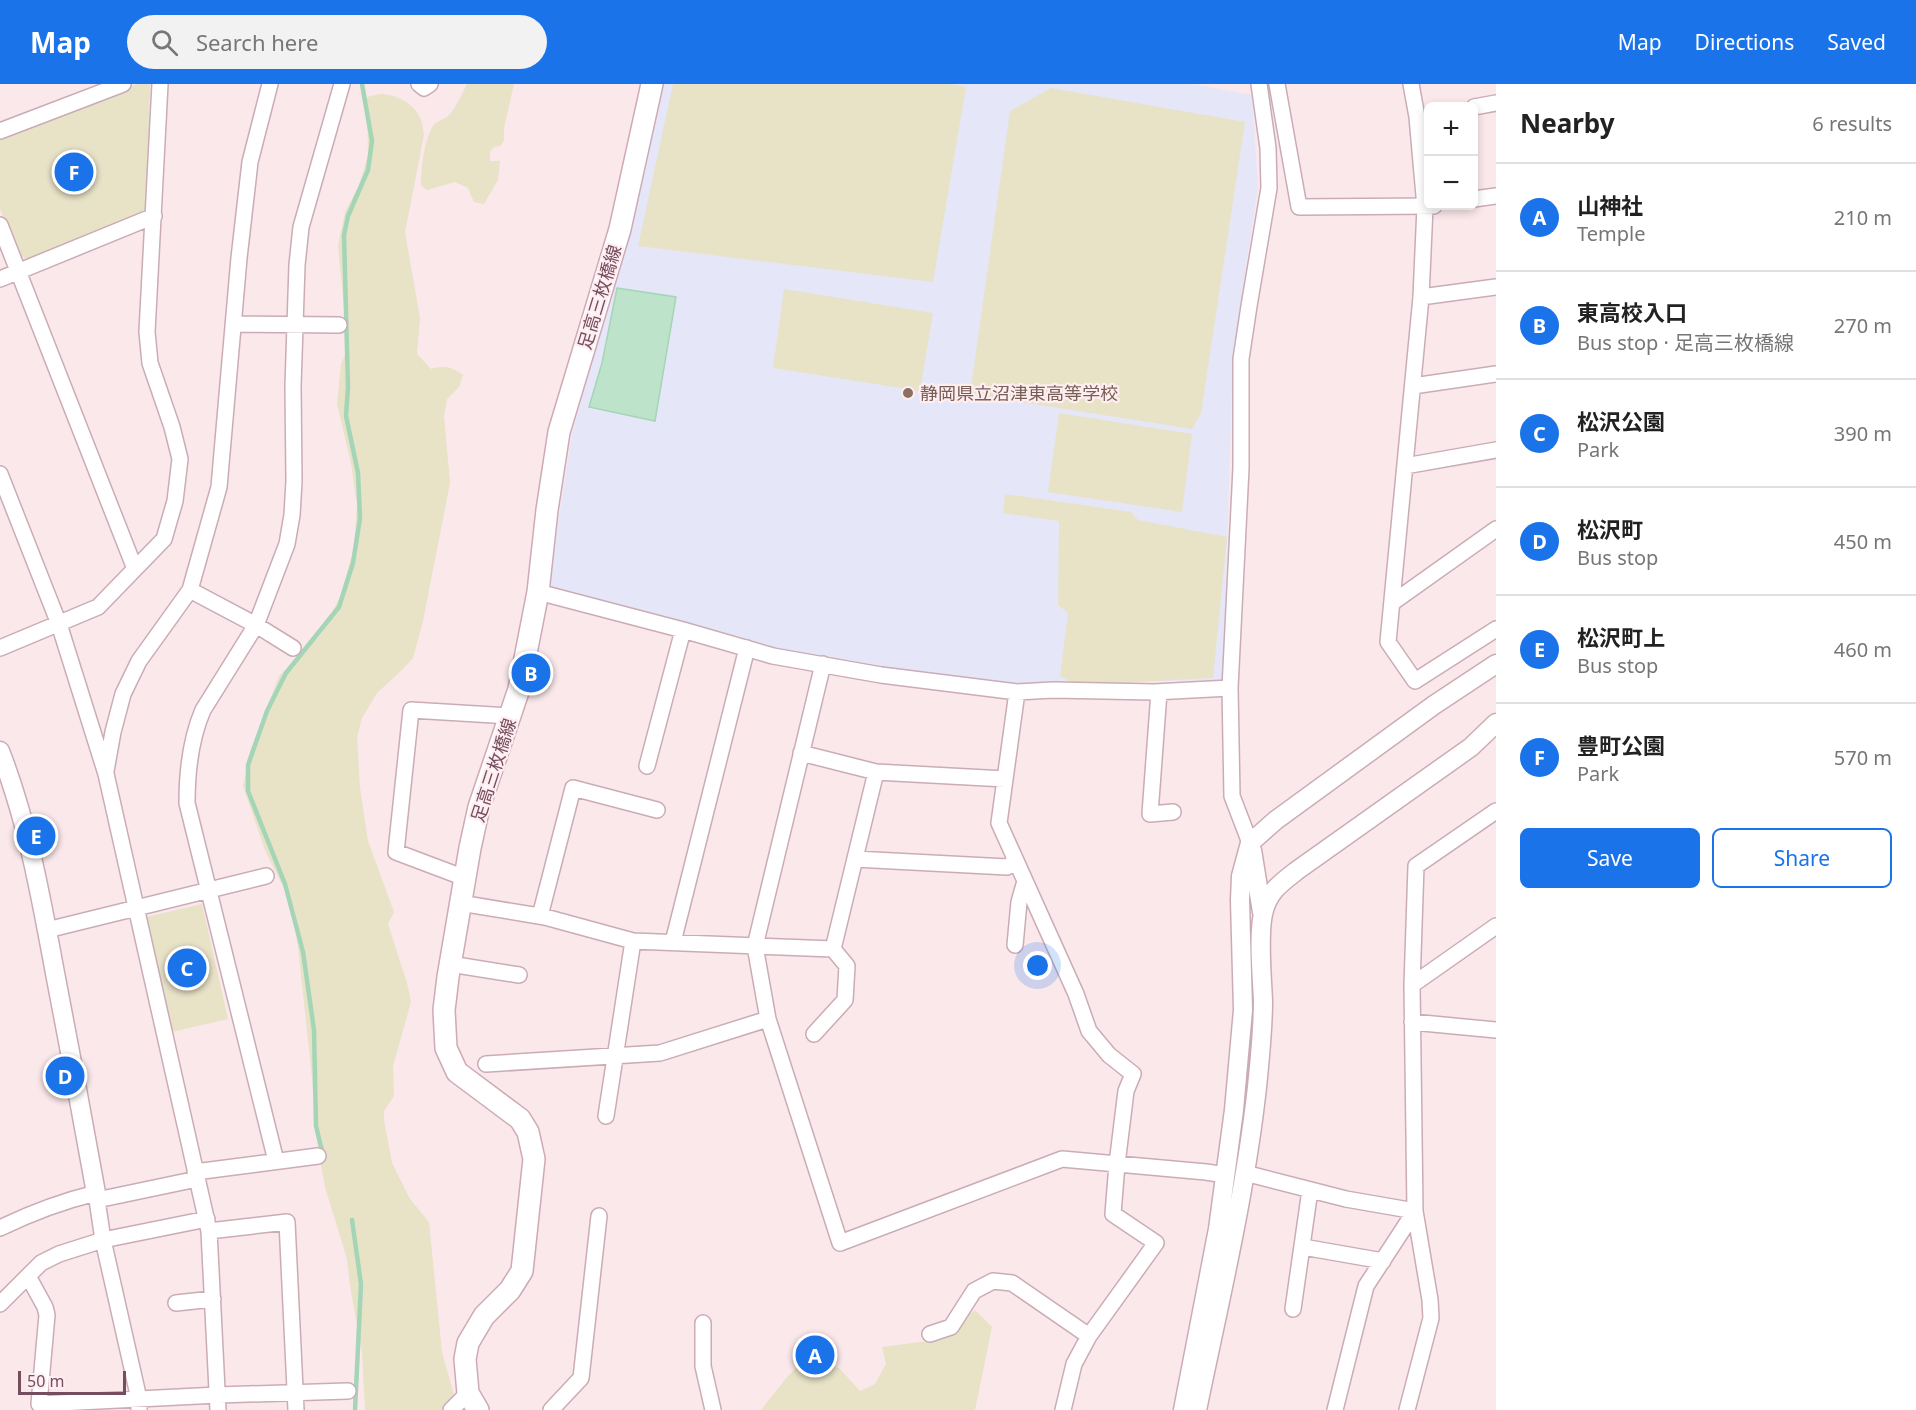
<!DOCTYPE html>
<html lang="en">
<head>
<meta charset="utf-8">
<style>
  body { margin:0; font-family:"Noto Sans","Noto Sans JP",sans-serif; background:#f2f2f2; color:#222 }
  .controls { position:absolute; right:18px; top:18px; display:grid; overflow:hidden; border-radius:9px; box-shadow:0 3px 9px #0003 }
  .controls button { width:54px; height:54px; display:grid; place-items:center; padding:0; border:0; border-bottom:2px solid #e0e0e0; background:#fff; color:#222; font:30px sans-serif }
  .scale { position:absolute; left:18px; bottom:15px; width:108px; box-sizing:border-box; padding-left:6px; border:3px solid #744d5e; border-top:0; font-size:16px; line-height:21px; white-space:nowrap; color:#744d5e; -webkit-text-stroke:4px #feeef1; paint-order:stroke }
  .you { position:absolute; left:1038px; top:882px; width:21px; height:21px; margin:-15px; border:4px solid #fff; border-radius:50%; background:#1a73e8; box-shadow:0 0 0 9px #1a73e833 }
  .badge { display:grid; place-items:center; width:39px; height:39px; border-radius:50%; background:#1a73e8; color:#fff; font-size:20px; font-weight:700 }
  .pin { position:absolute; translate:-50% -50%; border:3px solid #fff; box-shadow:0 2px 6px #0006 }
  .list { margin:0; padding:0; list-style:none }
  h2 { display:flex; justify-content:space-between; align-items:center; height:78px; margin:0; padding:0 24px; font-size:26px }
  h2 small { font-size:20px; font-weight:400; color:#767676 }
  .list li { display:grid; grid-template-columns:39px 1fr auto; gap:18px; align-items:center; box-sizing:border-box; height:108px; padding:0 24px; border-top:2px solid #e0e0e0 }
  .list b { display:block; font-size:22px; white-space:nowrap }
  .list p { margin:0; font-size:20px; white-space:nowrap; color:#767676 }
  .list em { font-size:20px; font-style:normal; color:#767676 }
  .actions { display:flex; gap:12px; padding:18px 24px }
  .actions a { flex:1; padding:14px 0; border:2px solid #1a73e8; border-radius:9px; text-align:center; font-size:21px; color:#1a73e8 }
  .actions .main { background:#1a73e8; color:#fff }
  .icon { flex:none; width:33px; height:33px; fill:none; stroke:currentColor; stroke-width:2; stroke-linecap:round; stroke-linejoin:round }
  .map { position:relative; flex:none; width:1496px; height:1326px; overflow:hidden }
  header { display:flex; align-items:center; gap:36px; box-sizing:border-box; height:84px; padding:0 30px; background:#1a73e8; color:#fff }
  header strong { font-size:28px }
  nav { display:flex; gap:33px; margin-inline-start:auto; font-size:21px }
  .search { width:420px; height:54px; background:#f2f2f2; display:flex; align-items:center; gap:15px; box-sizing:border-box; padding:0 21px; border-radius:33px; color:#767676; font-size:22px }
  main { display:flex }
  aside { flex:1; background:#fff }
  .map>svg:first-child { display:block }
</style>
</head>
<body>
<header>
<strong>Map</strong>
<div class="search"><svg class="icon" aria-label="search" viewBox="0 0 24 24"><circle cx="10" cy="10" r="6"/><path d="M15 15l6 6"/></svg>Search here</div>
<nav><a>Map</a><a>Directions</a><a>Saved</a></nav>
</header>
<main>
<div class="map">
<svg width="1496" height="1326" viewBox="0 0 1496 1326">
  <rect width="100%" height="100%" fill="#fbe8eb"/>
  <path fill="#e5e7f8" d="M 663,0 L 1192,0 L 1252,11 L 1258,103 L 1233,268 L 1223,596 L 1019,600 L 876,583 L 774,565 L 548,503 L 572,350 L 626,157 Z"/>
  <path fill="#e8e2c7" d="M 137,0 L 150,0 L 147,122 L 142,130 L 27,175 L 19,172 L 0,125 L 0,55 Z
    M 467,0 L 514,0 L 504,44 L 504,57 L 500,62 L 494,63 L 490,68 L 490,77 L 500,77 L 498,96 L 484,120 L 474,118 L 468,104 L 455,98 L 427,106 L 421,101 C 421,85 424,56 433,42 C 436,37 443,36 448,32 C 456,24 462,10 467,0 Z
    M 673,0 L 951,0 L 966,3 L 933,198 L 638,162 Z
    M 1051,4 L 1245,38 L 1201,329 L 1192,345 L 970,310 L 1010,27 Z
    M 380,10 C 395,10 415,19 421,36 C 423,40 423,46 424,51 L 405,148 L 420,234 L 417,270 L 431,285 C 444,281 452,283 463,291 L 459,303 L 447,315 L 444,332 L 450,399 L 423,537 L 413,574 L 402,586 L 377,609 L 362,634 L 357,653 L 360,704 L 368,757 L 394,828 L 388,840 L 407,899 L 411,918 L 393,982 L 394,1012 L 384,1027 L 384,1036 L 392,1079 L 410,1115 L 429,1138 L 442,1268 L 454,1311 L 441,1326 L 365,1326 L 362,1269 L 350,1202 L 347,1175 L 325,1103 L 318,1064 L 311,984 L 298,863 L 290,816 L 266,769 L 243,702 L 251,665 L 279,592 L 321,550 L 340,513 L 354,464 L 357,421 L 351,379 L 337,320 L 341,280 L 348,265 L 338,162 L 345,128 L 359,101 L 368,71 L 367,13 Z
    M 784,205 L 933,229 L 920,307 L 773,284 Z
    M 1059,329 L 1192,350 L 1182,428 L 1048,408 Z
    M 1005,410 L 1131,428 L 1138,436 L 1227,453 L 1213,594 L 1077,601 L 1060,592 L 1068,529 L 1058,521 L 1059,437 L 1003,429 Z
    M 202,820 L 228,935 L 172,948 L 146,833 Z
    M 975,1226 L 992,1243 L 975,1326 L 761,1326 L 788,1292 L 807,1274 L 839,1284 L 860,1307 L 875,1300 L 886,1280 L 882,1263 L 934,1256 Z"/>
  <path fill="#bde4cb" stroke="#a4d5b6" stroke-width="1.5" d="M 617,204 L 676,213 L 655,337 L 589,323 L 602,279 Z"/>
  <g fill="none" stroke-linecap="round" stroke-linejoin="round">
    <path stroke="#a4d5b6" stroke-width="4.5" d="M 323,1071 L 316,1042 L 314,946 L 303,868 L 285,800 L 248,707 L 248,681 L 267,627 L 286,589 L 339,523 L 353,479 L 360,434 L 358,389 L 346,332 L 348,303 L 344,151 L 348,132 L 368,86 L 372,57 L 362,0
      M 352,1136 L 361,1200 L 355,1326"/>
    <defs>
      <path id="minor" d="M 419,0 L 424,4 L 430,0
        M 1277,0 L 1299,123 L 1434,122
        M 1411,0 L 1417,33 L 1425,123 L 1421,213 L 1388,558 L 1415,597 L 1496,545
        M 1474,23 L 1496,19
        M 0,47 L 123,0
        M 1474,115 L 1496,112
        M 0,141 L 135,485
        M 0,195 L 154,132
        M 1421,213 L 1496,203
        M 233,240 L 339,241
        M 1413,302 L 1496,290
        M 1405,382 L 1496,366
        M 0,390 L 59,540 L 106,690 L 209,1147 L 218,1326
        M 190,506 L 256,541 L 293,564
        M 538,508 L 683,546 L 773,572 L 881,591 L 1017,608 L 1053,606 L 1154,608 L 1230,604
        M 1392,519 L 1496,445
        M 0,564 L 98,523 L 164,455 L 175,417 L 180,375 L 172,343 L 150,279 L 147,248 L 160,0
        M 1017,608 L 999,739 L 1076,910 L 1089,947 L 1109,971 L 1133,990 L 1126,1007 L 1117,1080 L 1113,1130 L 1156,1159 L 1089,1252 L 1074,1280 L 1063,1326
        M 1159,608 L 1150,730 L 1173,728
        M 801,669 L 876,688 L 1005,695
        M 647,682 L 683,546
        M 106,687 L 113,648 L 123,610 L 139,577 L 190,506 L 219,403 L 239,174 L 250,78 L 270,0
        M 1250,759 L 1232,712 L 1230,604 L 1241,384 L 1241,275 L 1249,222 L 1269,104 L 1268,64 L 1259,0
        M 855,775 L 1007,783 L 1016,777
        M 465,794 L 396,768 L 411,626 L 510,632
        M 460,819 L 545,833 L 633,857 L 833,865 L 876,688
        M 540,832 L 573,704 L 657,726
        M 47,846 L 266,792
        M 673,858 L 747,564
        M 1015,861 L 1019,818 L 1025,797
        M 450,880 L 519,891
        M 1412,901 L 1496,842
        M 768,935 L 840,1159 L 1062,1075 L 1206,1088 L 1225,1091
        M 1412,938 L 1496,946
        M 814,950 L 845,916 L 847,882 L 833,865
        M 486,980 L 660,969 L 768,935 L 755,862 L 823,580
        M 606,1032 L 633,857
        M 276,1077 L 187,719 C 187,687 190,656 203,626 L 256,541 L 287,460 L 292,431 L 294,397 L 293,302 L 297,181 L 301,143 L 342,0
        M 195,1088 L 318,1072
        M 1245,1089 L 1346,1115 L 1415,1127
        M 97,1116 L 197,1095
        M 0,1144 C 31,1129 63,1117 96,1109 L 103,1156 L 139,1315 L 139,1326
        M 209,1147 L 287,1138 L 296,1326
        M 1303,1163 L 1383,1177
        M 28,1192 L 45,1223 L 47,1231 L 39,1320 L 218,1311 L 348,1307
        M 176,1219 L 213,1215
        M 0,1220 L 41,1179 L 59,1170 L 103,1156 L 207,1135
        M 1293,1225 L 1310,1106
        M 703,1239 L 703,1282 L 713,1326
        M 930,1250 L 951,1243 L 974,1207 L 993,1197 L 1012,1199 L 1089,1252
        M 451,1326 L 468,1309
        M 551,1326 L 581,1294 L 599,1132
        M 1335,1326 L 1366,1202 L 1415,1127
        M 1407,1326 L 1431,1234 L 1430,1216 L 1415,1127 L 1412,901 L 1416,782 L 1496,727"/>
      <path id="tertiary" d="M 0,667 C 28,739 41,814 55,889 C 69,962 83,1036 96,1109
        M 1252,766 L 1262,828
        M 1183,1326 L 1218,1145 L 1234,1026 L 1243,926 L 1240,816 L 1241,792 L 1250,759 L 1276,736 L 1434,621 L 1496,580
        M 1197,1326 C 1219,1219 1245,1112 1257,1003 C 1260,974 1263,945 1263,917 C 1262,892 1258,853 1263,830 C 1268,807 1281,799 1299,785 L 1471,663 L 1496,639"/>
      <path id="secondary" d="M 478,1326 L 468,1309 L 465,1275 L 468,1259 L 484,1232 L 510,1206 L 522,1187 L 534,1075 L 528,1048 L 520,1035 L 457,988 L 446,964 L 444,926 L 448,893 L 470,764 L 479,723 L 519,605 L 538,508 L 547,426 L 559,348 L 620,145 L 652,0"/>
    </defs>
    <use href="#minor" stroke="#caacb7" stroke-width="18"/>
    <use href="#tertiary" stroke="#caacb7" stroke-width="21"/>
    <use href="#secondary" stroke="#cdaab6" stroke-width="24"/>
    <use href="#minor" stroke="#fff" stroke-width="15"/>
    <use href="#tertiary" stroke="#fff" stroke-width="18"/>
    <use href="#secondary" stroke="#fff" stroke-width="21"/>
  </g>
  <circle fill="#8d6e63" stroke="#feeef1" stroke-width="2" cx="908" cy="309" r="6"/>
  <g text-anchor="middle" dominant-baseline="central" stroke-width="4.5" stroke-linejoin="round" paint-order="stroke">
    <g font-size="18" fill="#744d5e" stroke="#feeef1">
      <text transform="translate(599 213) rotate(-73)">足高三枚橋線</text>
      <text transform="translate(493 686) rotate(-72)">足高三枚橋線</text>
    </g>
    <g font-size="18" fill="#785e54" stroke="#feeef1" text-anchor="start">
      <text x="920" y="309">静岡県立沼津東高等学校</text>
    </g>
  </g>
</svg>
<div class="controls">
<button>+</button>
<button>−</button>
</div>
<div class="scale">50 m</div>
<div class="you"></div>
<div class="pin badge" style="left:815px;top:1271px">A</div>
<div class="pin badge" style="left:531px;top:589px">B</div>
<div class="pin badge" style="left:187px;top:884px">C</div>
<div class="pin badge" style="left:65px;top:992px">D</div>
<div class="pin badge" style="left:36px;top:752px">E</div>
<div class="pin badge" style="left:74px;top:88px">F</div>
</div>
<aside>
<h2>Nearby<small>6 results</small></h2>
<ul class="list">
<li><span class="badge">A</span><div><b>山神社</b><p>Temple</p></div><em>210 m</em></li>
<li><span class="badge">B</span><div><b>東高校入口</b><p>Bus stop · 足高三枚橋線</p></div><em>270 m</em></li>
<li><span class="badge">C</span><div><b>松沢公園</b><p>Park</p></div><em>390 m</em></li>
<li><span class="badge">D</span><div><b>松沢町</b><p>Bus stop</p></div><em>450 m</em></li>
<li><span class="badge">E</span><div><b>松沢町上</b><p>Bus stop</p></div><em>460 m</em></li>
<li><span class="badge">F</span><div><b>豊町公園</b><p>Park</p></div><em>570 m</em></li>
</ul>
<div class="actions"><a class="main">Save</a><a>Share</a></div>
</aside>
</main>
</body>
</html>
